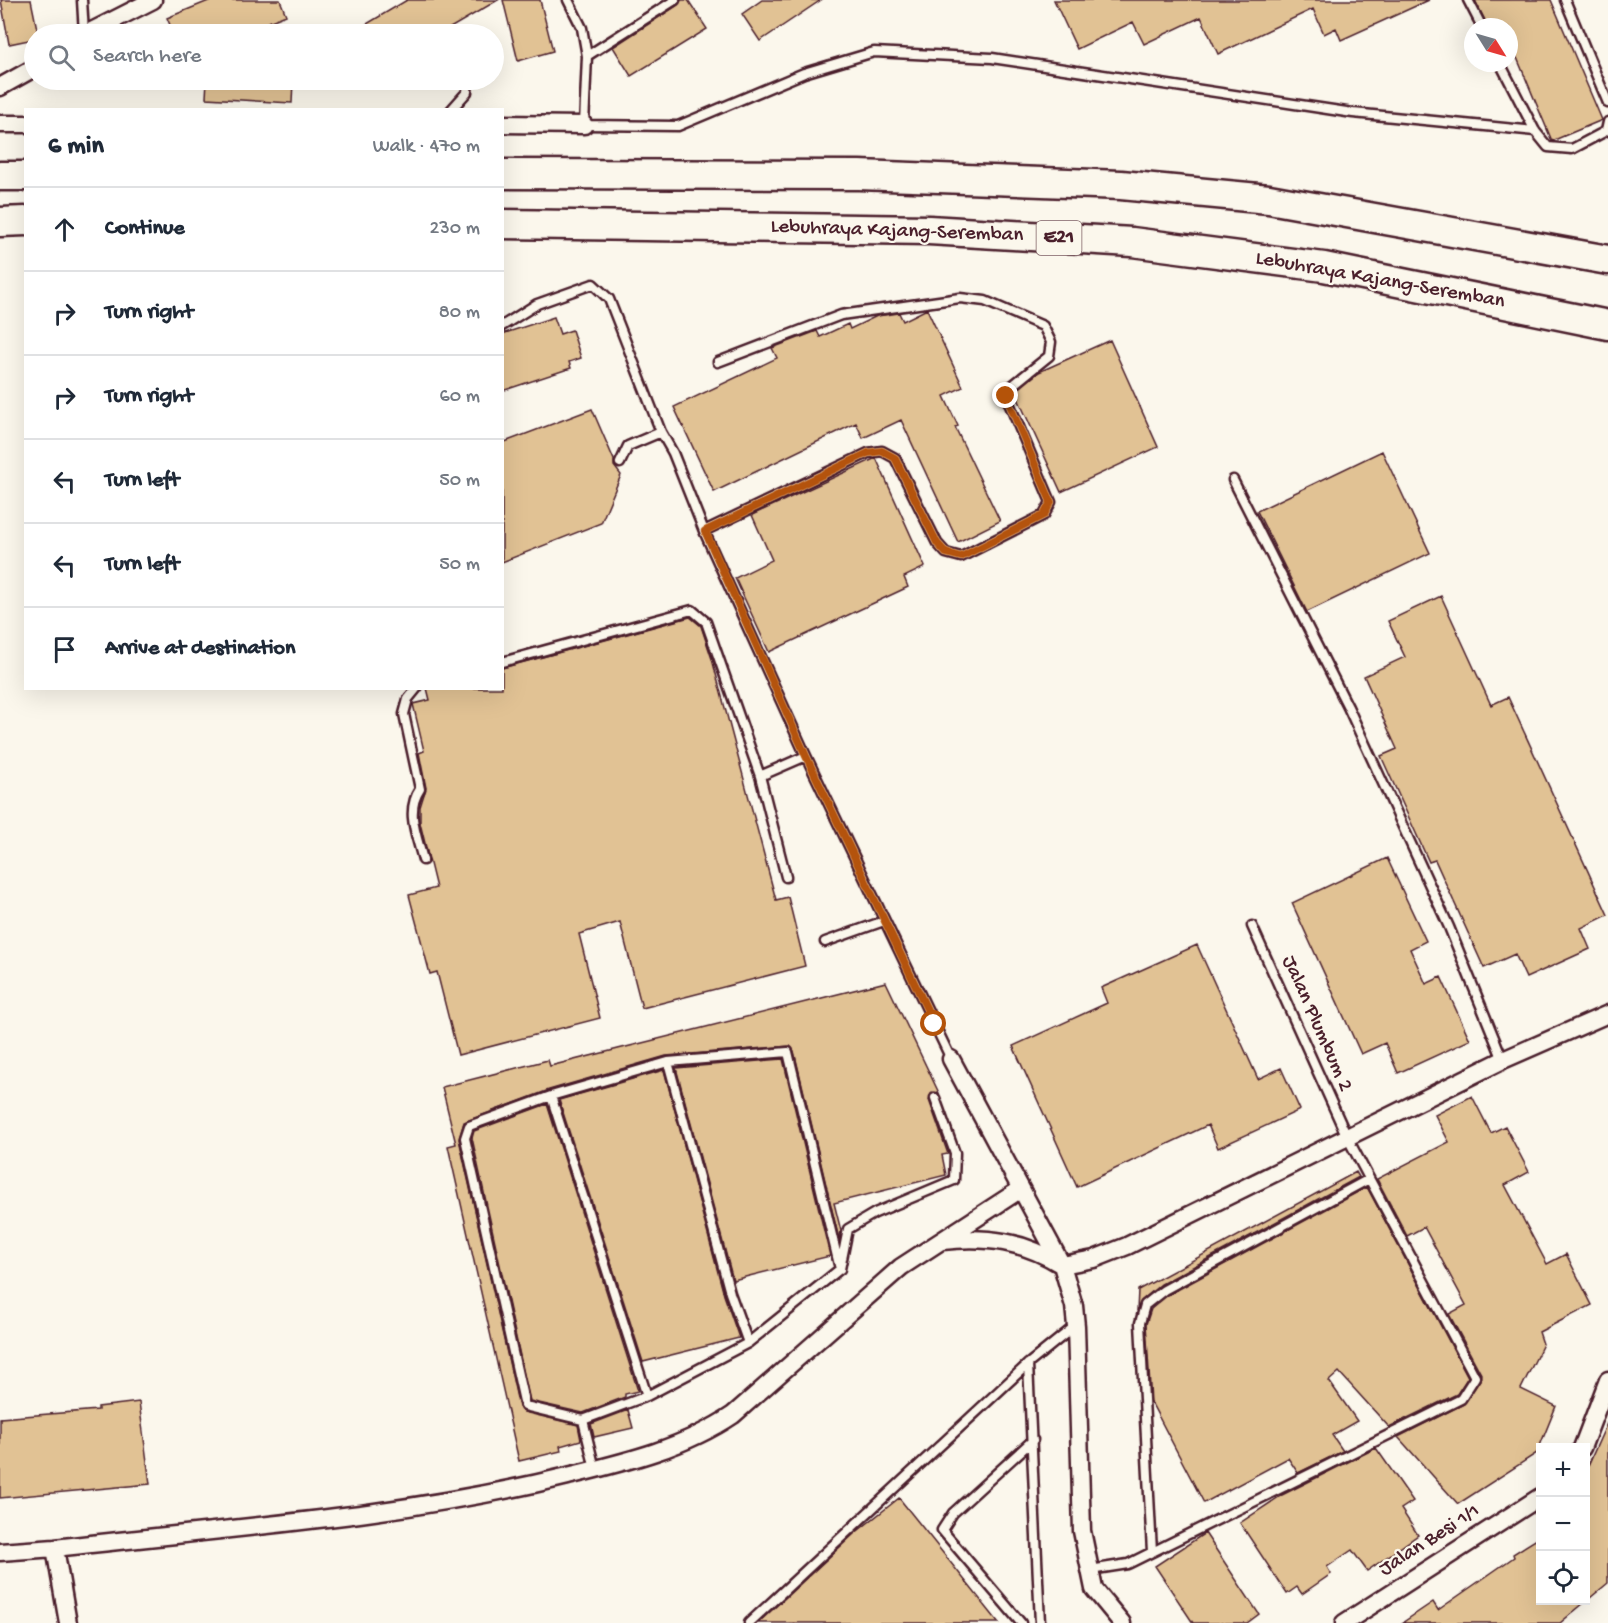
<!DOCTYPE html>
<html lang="en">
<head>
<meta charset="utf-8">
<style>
  body { margin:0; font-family:"Gochi Hand",sans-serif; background:#f6f6f7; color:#1f2937 }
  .controls { position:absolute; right:18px; bottom:18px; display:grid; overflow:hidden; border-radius:0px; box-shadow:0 6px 24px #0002 }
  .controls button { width:54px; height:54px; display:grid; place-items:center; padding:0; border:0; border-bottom:2px solid #e0e1e3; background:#fff; color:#1f2937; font:30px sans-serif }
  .compass { position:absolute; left:1464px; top:18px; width:54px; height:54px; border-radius:50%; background:#fff; box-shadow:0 6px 24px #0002; rotate:127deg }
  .stop { position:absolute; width:18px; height:18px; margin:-14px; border:4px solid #b45309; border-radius:50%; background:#fff }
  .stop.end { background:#b45309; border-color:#fff; box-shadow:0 2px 6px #0008 }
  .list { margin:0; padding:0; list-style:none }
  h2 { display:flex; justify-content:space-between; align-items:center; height:78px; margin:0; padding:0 24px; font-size:26px }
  h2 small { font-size:20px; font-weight:400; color:#747a83 }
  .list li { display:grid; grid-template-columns:39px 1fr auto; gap:18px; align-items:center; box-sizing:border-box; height:84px; padding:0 24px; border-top:2px solid #e0e1e3 }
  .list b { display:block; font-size:22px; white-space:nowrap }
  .list em { font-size:20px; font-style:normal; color:#747a83 }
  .icon { flex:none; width:33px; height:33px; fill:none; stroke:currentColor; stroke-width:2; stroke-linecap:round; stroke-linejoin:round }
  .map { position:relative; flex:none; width:1608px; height:1623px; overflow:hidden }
  .search { position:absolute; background:#fff; box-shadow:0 6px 24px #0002; left:24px; top:24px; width:480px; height:66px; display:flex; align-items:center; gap:15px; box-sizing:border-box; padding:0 21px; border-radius:33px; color:#747a83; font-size:22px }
  .panel { position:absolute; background:#fff; box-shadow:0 6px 24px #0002; left:24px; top:108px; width:480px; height:582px; border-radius:0px }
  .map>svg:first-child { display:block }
</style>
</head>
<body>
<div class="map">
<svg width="1608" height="1623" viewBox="0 0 1608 1623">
  <rect width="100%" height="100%" fill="#fbf7ec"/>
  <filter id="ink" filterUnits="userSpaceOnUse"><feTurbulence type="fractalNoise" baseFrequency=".0167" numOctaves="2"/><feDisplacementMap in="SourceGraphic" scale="12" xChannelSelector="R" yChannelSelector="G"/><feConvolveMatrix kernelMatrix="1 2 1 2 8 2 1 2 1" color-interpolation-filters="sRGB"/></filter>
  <g filter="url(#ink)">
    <path fill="#e1c294" stroke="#4a1f2b" stroke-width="1.5" d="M 1,0 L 31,0 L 38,34 L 34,34 L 34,39 L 9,44 Z
      M 211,0 L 280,0 L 286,15 L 238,34 L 174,34 L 167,18 Z
      M 407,0 L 498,0 L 440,34 L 350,34 Z
      M 503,0 L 540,0 L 553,51 L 518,61 Z
      M 681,0 L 688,0 L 707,29 L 631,76 L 613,47 L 678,5 Z
      M 762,0 L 821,0 L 760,41 L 742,14 Z
      M 1054,0 L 1429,0 L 1341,40 L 1336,28 L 1324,34 L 1313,9 L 1218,54 L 1201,17 L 1144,44 L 1133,22 L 1077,49 Z
      M 1475,0 L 1551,0 L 1602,120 L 1552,141 L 1515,53 L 1509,55 L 1509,27 L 1488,27 Z
      M 207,80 L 293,80 L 292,103 L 206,98 Z
      M 927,309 L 963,387 L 944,396 L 958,426 L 955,427 L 1000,521 L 958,542 L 901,420 L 863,438 L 856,423 L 714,492 L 674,407 L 777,358 L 772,348 L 817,331 L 820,337 L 848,324 L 850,329 L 877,316 L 899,313 L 903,321 Z
      M 554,317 L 560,334 L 572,330 L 581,358 L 569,362 L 571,368 L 502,391 L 502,334 Z
      M 1110,340 L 1158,447 L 1061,492 L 1015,392 L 1039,372 Z
      M 592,409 L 614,460 L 614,466 L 621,475 L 601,523 L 502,562 L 502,443 Z
      M 1382,451 L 1430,553 L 1307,612 L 1257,511 Z
      M 876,458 L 925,567 L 904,577 L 908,587 L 769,652 L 735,578 L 772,560 L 752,515 Z
      M 1441,596 L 1491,705 L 1508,697 L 1608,915 L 1581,928 L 1590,949 L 1526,978 L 1515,954 L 1484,968 L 1435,860 L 1429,862 L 1381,756 L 1397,749 L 1364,676 L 1405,657 L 1388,621 Z
      M 690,617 L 701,626 L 712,659 L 776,900 L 788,897 L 805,966 L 642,1008 L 620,922 L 579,934 L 600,1018 L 458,1055 L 437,972 L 430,974 L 409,895 L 436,888 L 420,823 L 420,807 L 426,788 L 419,753 L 424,751 L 413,704 L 430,700 L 427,688 L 502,688 L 502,668 Z
      M 1387,858 L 1426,941 L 1410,949 L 1426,984 L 1441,977 L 1470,1040 L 1398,1073 L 1385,1043 L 1361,1054 L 1292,903 Z
      M 1197,945 L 1258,1079 L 1281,1068 L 1300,1110 L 1218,1148 L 1208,1125 L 1077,1187 L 1013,1046 L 1107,1003 L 1101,988 Z
      M 886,982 L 939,1093 L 932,1092 L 929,1100 L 948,1154 L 942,1155 L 946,1175 L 834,1203 L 841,1231 L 839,1239 L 794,1051 L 790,1046 L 666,1056 L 549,1090 L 464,1122 L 459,1139 L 519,1407 L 524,1412 L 578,1425 L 581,1440 L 560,1446 L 561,1451 L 519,1461 L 448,1146 L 456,1144 L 442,1087 L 548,1060 L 550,1066 Z
      M 783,1059 L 830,1256 L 733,1280 L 676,1068 Z
      M 664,1070 L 724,1295 L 739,1338 L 643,1362 L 559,1100 Z
      M 1472,1096 L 1491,1133 L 1505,1126 L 1529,1172 L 1505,1185 L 1547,1264 L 1566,1254 L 1592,1305 L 1539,1332 L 1543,1344 L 1521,1389 L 1556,1406 L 1537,1453 L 1458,1504 L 1398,1437 L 1464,1404 L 1480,1380 L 1481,1374 L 1449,1314 L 1466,1305 L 1424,1227 L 1407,1236 L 1377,1179 L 1449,1142 L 1435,1115 Z
      M 547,1104 L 638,1391 L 625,1394 L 625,1397 L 583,1413 L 530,1401 L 472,1138 L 474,1131 Z
      M 1356,1172 L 1359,1177 L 1161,1284 L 1141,1301 L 1137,1311 L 1138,1290 Z
      M 1367,1187 L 1468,1377 L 1457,1394 L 1389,1427 L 1339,1372 L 1329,1381 L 1357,1421 L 1332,1435 L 1343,1451 L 1298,1473 L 1288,1458 L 1204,1503 L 1151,1402 L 1146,1324 L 1151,1309 L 1168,1295 Z
      M 139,1402 L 150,1484 L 0,1498 L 0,1418 L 98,1410 L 98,1407 Z
      M 628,1410 L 633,1428 L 594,1437 L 591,1424 Z
      M 1608,1421 L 1608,1583 L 1560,1623 L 1402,1623 L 1433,1602 L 1438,1610 L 1514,1557 L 1513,1554 L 1540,1537 L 1540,1600 L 1586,1600 L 1586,1470 Z
      M 1376,1448 L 1413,1501 L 1401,1509 L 1418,1535 L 1367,1571 L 1352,1550 L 1327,1567 L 1331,1574 L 1302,1594 L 1297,1587 L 1287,1594 L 1240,1523 L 1282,1495 Z
      M 899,1498 L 999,1623 L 758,1623 L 854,1534 Z
      M 1205,1533 L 1259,1614 L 1247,1623 L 1193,1623 L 1155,1566 Z"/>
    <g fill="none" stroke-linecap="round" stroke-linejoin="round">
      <defs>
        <path id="lane" d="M 82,0 L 84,34
          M 568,0 L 582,28 L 587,56
          M 675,0 L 587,56 L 584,125 L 678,126 L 804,73 L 874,52 L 992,58 L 1353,113 L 1535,131
          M 1468,0 L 1482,27
          M 1565,0 L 1608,103
          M 1500,63 L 1535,131 L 1548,147 L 1572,149 L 1606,131 L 1608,122
          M 451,110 L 467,92 L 468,80
          M 502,326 L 537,304 L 593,284 L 609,299 L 661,432
          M 620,463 L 628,446 L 661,432 L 673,453 L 704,531 L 806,756 L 951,1059
          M 1233,480 L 1348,707 L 1449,927 L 1503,1060
          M 704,531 L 868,453 L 882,451 L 895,458 L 937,543 L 946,553 L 961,557 L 1044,515 L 1051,502 L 1006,396 L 1008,389 L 1049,356 L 1051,342 L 1043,326 L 985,301 L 960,298 L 841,315 L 718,362
          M 502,662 L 692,610 L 706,622 L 760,776
          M 417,688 L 408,699 L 404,714 L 420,789 C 405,811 417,836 423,860
          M 786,877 L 760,776 L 806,756
          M 825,942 L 884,921
          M 668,1062 L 730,1293 L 748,1343
          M 551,1096 L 647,1396
          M 1028,1364 L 1040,1623
          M 583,1420 L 525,1406 L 465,1138 L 469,1126 L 551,1096 L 668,1062 L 788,1052 L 840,1269
          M 595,1469 L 583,1420 L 647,1396 L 748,1343 L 840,1269 L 848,1229 L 875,1213 L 954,1180 L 955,1153 L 935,1098
          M 1152,1552 L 1140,1323 L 1145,1305 L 1164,1290 L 1369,1179
          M 1090,1570 L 1128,1564 L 1461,1399 L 1475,1377 L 1347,1137 L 1252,926
          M 749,1623 L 1028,1364 L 1075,1326
          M 1021,1623 L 942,1530 L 953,1513 L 1033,1440"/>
        <path id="street" d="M 86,34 L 153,0
          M 0,87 L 34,68
          M 0,124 L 26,124
          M 502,124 L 584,125
          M 951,1059 L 1062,1265 L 1074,1306 L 1076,1326 L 1082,1531 L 1094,1589 L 1122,1623
          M 942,1241 C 987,1236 1023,1241 1062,1265 L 1094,1259 L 1127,1246 L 1503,1060 L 1608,1014
          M 1582,1448 L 1608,1380
          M 55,1548 L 68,1623
          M 0,1552 L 55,1548 C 226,1528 401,1517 568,1476 C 625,1462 684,1448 733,1415 L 901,1267 L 1021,1189
          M 1344,1623 L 1540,1497"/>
        <path id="highway" d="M 502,174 L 859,175 L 1121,185 L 1269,199 L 1608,260
          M 0,176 L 26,176
          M 0,222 L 26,221
          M 502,224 L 929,230 L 1132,242 L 1324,267 L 1608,325"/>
      </defs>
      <use href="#lane" stroke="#4a1f2b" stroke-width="13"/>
      <use href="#street" stroke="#4a1f2b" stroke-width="21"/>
      <use href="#highway" stroke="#4a1f2b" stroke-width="33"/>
      <use href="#lane" stroke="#fbf7ec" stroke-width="8"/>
      <use href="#street" stroke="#fbf7ec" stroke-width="16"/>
      <use href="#highway" stroke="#fbf7ec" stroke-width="28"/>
    </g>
  </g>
  <g fill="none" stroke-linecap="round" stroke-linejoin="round" filter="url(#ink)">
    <path stroke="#b45309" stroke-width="8" d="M 934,1024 L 806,756 L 705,531 L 868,453 L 882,451 L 895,458 L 937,543 L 946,553 L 961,557 L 1044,515 L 1051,502 L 1006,396"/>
  </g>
  <g text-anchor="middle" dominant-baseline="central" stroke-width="4.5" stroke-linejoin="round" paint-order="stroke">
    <rect fill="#fbf7ec" stroke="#7f6065" stroke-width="1.5" x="1036.5" y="221" width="45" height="34" rx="4.5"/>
    <g font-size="20" font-weight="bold" fill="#4a1f2b">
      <text x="1059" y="238">E21</text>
    </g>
    <g font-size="21" fill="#4a1f2b" stroke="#fbf7ec">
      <text transform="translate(897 232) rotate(2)">Lebuhraya Kajang-Seremban</text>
      <text transform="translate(1380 281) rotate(10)">Lebuhraya Kajang-Seremban</text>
      <text transform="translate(1316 1024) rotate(66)">Jalan Plumbum 2</text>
      <text transform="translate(1430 1541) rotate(-33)">Jalan Besi 1/1</text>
    </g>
  </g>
</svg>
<div class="controls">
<button>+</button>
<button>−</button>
<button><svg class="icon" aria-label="locate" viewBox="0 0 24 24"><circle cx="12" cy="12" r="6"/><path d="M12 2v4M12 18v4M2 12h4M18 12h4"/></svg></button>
</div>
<svg class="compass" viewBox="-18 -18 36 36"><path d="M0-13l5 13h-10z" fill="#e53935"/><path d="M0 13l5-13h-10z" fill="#747a83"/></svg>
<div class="stop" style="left:934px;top:1024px"></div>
<div class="stop end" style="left:1006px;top:396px"></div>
<div class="search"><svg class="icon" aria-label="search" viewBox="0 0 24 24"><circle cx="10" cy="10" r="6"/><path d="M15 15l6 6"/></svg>Search here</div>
<section class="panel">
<h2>6 min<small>Walk · 470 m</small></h2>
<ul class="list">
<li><svg class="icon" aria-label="ahead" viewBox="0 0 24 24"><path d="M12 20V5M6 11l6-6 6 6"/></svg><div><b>Continue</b></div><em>230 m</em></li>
<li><svg class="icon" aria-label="right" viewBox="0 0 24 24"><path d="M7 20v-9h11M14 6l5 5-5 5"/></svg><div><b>Turn right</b></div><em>80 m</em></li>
<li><svg class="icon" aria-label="right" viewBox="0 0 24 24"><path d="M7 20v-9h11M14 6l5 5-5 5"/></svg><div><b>Turn right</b></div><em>60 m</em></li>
<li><svg class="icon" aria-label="left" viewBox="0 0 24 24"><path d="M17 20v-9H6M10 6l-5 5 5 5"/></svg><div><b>Turn left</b></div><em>50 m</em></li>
<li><svg class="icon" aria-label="left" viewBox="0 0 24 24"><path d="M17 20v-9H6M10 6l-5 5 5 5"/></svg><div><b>Turn left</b></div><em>50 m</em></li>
<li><svg class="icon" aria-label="arrive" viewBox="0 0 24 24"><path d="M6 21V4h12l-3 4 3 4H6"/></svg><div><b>Arrive at destination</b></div></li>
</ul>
</section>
</div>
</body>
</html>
